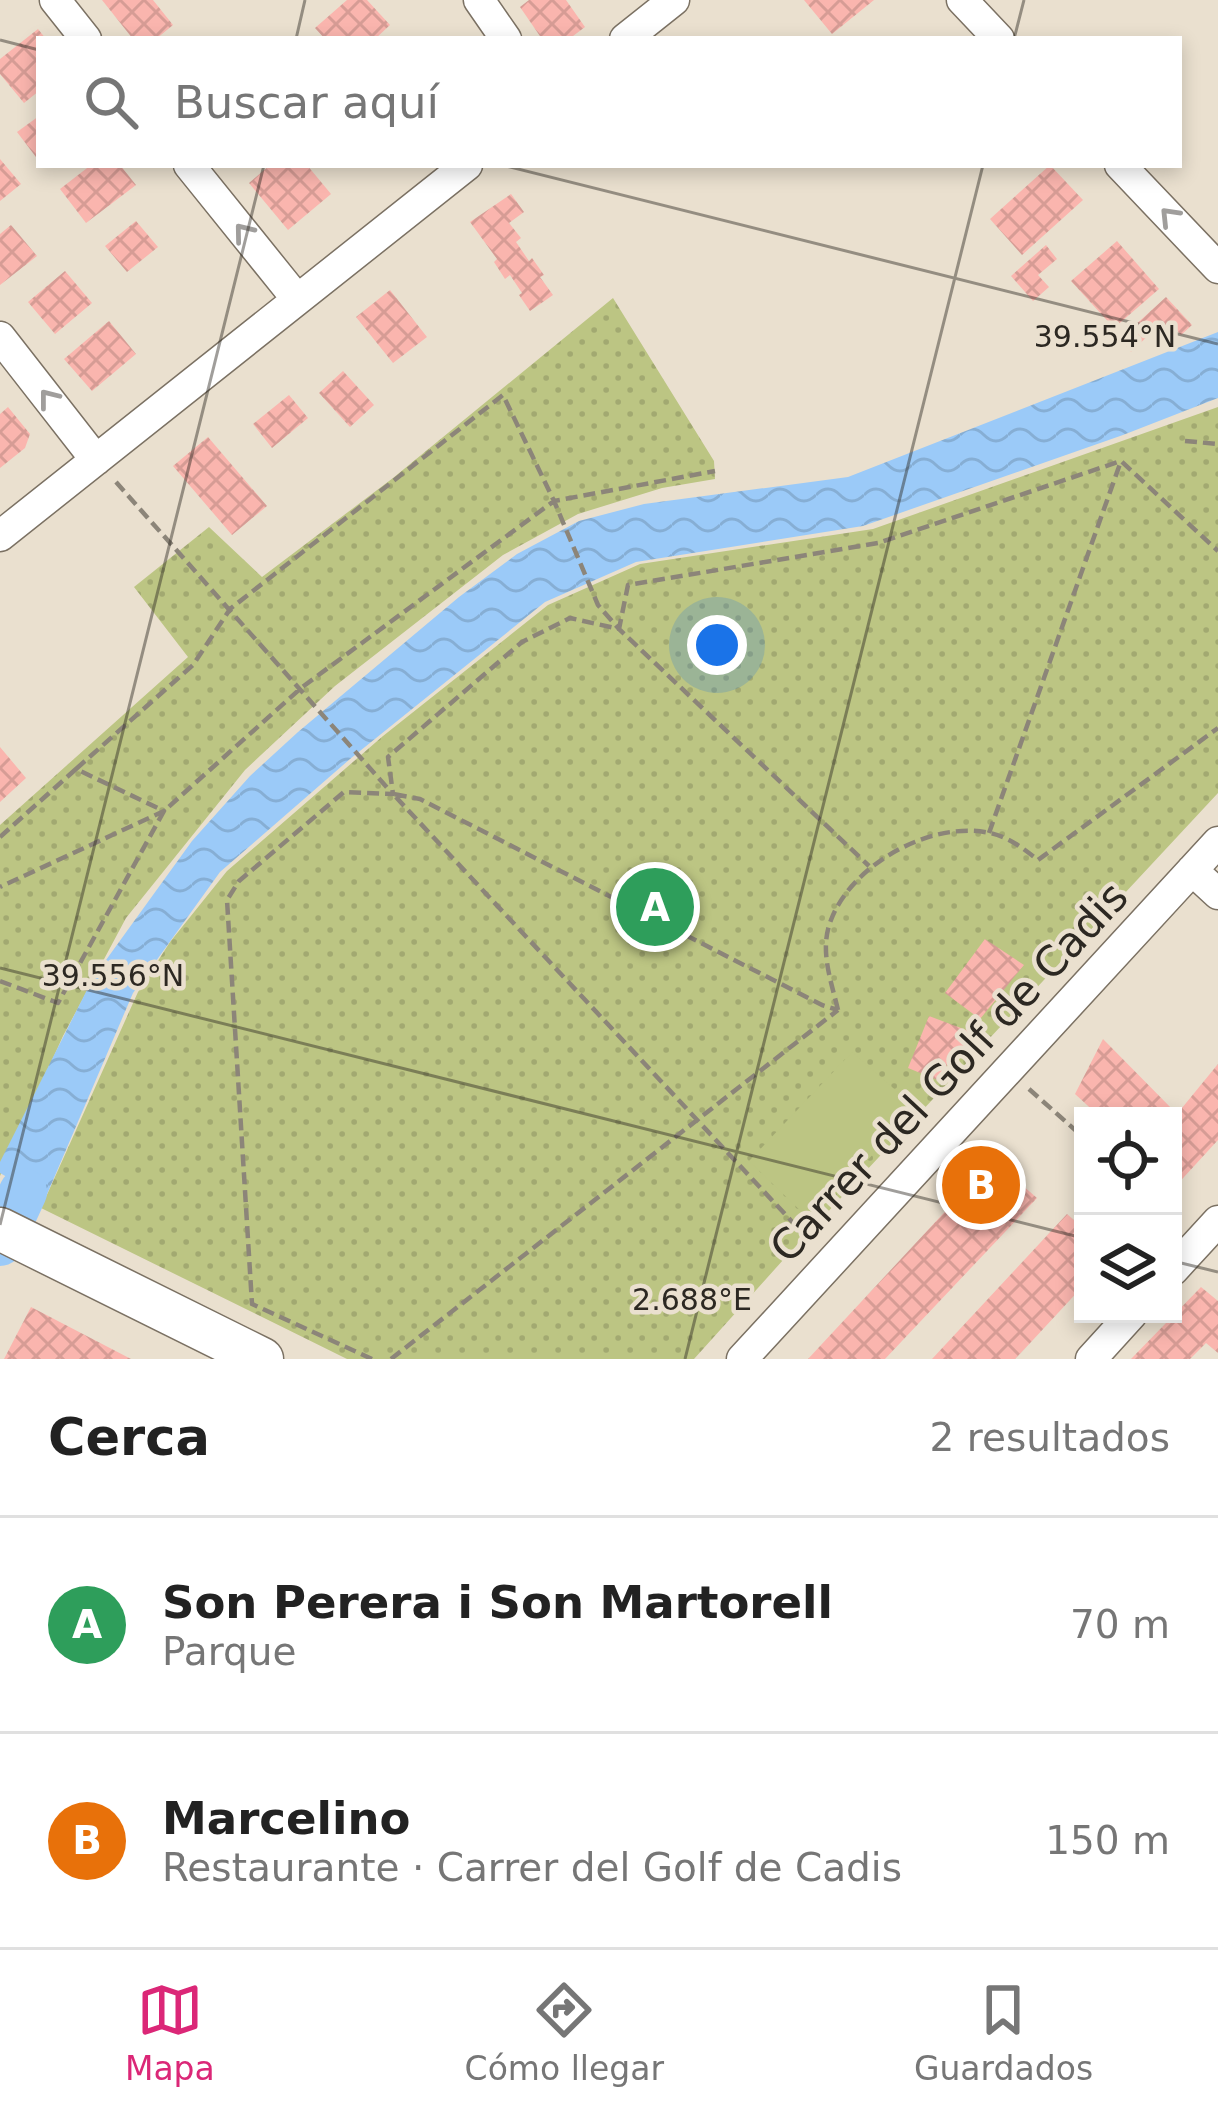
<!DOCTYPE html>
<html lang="es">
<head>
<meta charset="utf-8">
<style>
  body { margin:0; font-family:"DejaVu Sans",sans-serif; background:#f6f6f6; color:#222 }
  .controls { position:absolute; right:36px; bottom:36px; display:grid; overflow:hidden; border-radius:0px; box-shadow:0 6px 18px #0003 }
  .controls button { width:108px; height:108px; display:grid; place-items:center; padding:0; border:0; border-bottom:3px solid #e0e0e0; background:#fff; color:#222; font:60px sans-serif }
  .you { position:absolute; left:717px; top:645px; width:42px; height:42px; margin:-30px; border:9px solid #fff; border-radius:50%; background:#1a73e8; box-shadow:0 0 0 18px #1a73e833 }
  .badge { display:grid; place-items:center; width:78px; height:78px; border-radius:50%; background:#db2777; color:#fff; font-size:39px; font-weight:700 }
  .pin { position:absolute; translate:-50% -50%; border:6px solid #fff; box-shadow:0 3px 12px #0006 }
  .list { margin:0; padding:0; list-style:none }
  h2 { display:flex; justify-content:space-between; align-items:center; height:156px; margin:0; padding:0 48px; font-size:51px }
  h2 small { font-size:39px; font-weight:400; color:#767676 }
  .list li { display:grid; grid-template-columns:78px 1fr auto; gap:36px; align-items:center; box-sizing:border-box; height:216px; padding:0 48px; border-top:3px solid #e0e0e0 }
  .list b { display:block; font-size:45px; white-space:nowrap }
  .list p { margin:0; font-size:39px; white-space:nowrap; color:#767676 }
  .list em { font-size:39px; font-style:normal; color:#767676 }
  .icon { flex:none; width:66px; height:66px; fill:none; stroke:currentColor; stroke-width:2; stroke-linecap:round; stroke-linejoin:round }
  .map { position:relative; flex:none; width:1218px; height:1359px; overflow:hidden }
  .search { position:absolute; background:#fff; box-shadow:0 6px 18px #0003; left:36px; right:36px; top:36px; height:132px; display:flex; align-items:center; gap:30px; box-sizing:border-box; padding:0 42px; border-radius:0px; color:#767676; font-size:45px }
  .sheet { height:588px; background:#fff }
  nav { display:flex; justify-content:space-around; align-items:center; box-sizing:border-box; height:168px; border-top:3px solid #e0e0e0; background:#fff; font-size:33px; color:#767676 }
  nav a { display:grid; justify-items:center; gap:6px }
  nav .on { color:#db2777 }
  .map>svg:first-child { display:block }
</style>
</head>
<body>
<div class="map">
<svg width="1218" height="1359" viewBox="0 0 1218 1359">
  <defs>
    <pattern id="park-dots" width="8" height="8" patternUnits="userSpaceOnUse" patternTransform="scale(3)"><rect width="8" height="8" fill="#bcc583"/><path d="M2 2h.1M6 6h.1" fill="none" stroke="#a2a971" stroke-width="1.8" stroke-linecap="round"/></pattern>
    <pattern id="water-waves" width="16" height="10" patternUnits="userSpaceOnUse" patternTransform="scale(3)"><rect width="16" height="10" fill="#9bcaf8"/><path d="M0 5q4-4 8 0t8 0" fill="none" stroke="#86aed4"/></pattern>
    <pattern id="building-cross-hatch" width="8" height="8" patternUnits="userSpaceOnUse" patternTransform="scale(3)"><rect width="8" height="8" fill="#fab5ae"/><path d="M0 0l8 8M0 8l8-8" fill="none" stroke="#d69c95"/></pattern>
  </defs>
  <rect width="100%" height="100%" fill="#eae0cf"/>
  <path fill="url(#park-dots)" d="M 613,298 L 714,461 L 715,479 L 662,488 L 578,514 L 503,555 L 335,686 L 245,770 L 126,918 L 63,1036 L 0,1176 L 0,825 L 188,657 L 134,587 L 209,527 L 262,577 L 393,478 Z
    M 1218,407 L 1218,793 L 784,1259 L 694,1359 L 347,1359 L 41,1208 L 138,992 L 170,942 L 227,871 L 383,736 L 548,605 L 640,564 L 873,529 Z"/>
  <path fill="#bcc583" d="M 852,1052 L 916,1108 L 811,1221 L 749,1161 Z"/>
  <path fill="url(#water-waves)" d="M 1218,332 L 1218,398 L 1123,435 L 863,526 L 636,562 L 545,602 L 350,759 L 220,872 L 133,993 L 45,1199 L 0,1173 L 0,1162 L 93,978 L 192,841 L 250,776 L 298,732 L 459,597 L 517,554 L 579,521 L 644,504 L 848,477 Z"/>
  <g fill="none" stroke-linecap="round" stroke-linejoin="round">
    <path stroke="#9bcaf8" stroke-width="48" d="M 0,1242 L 23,1192"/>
  </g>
  <path fill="url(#building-cross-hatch)" d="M 102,0 L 153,0 L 173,25 L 156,39 L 133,39 Z
    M 347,0 L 367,0 L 390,25 L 375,39 L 325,39 L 315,28 Z
    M 529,0 L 566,0 L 585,27 L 569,39 L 542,39 L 520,7 Z
    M 804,0 L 874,0 L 832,34 Z
    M 38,29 L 46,39 L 39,39 L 39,91 L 24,103 L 0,74 L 0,59 Z
    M 39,116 L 39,161 L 17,132 Z
    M 0,159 L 21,184 L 0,201 Z
    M 91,165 L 120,165 L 136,185 L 86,223 L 60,189 Z
    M 270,165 L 307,165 L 331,194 L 288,230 L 249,183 Z
    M 1050,165 L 1083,200 L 1022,255 L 990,219 Z
    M 511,194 L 524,212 L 509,223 L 521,238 L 516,242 L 529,261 L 532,258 L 544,275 L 540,277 L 553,295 L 530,311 L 519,295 L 522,293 L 510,275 L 505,279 L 494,262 L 497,259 L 470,222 Z
    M 136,221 L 158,247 L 127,272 L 105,246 Z
    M 11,225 L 37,256 L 0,285 L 0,234 Z
    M 1117,241 L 1159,289 L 1114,328 L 1071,281 Z
    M 1046,245 L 1057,259 L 1038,275 L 1049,287 L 1033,301 L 1011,276 Z
    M 65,271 L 92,303 L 55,334 L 28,302 Z
    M 390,290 L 427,337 L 393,363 L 356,317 Z
    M 1166,297 L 1192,325 L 1181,335 L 1172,325 L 1159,337 L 1153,331 L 1131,352 L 1120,339 Z
    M 109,321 L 136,354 L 92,391 L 64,359 Z
    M 343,371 L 374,405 L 350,427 L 319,393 Z
    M 289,395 L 308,418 L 272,448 L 253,424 Z
    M 8,407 L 30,434 L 25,448 L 0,468 L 0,414 Z
    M 208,437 L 267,506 L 232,535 L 173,466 Z
    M 0,747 L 26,778 L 0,802 Z
    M 985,939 L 1024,965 L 980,1019 L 945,993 Z
    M 929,1016 L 974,1033 L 962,1054 L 953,1052 L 940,1081 L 908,1068 Z
    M 1103,1039 L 1177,1114 L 1218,1064 L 1218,1140 L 1173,1189 L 1173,1116 L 1099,1116 L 1075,1094 Z
    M 993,1160 L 1037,1198 L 885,1359 L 808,1359 Z
    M 1067,1214 L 1083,1228 L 1083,1286 L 1032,1341 L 1015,1359 L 932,1359 Z
    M 1201,1287 L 1218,1301 L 1218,1353 L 1206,1343 L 1190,1359 L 1131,1359 Z
    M 31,1307 L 131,1359 L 4,1359 Z"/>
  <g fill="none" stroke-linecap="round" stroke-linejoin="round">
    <defs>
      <path id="street" d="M 55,0 L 86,39
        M 479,0 L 506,39
        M 962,0 L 999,39
        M 625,39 L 674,0
        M 189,165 L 297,299
        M 1120,165 L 1218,268
        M 0,337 L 96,460
        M 0,536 L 467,165
        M 1192,870 L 1218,894
        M 1173,1270 L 1218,1221
        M 742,1359 L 1218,842
        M 1091,1359 L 1132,1314"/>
      <path id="secondary" d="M 0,1229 L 262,1359"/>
    </defs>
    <use href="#street" stroke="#7b7163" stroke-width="33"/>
    <use href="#secondary" stroke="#7b7163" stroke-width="45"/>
    <path stroke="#8c8579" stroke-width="4.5" stroke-dasharray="12 6" stroke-linecap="butt" d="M 1185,441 L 1218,444
      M 116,482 L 391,792
      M 76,769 L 193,665 L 230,609 L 503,395 L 554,501 L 598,605 L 619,629 L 869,866
      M 989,833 L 1121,461
      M 0,837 L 76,769 L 164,811 L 0,887
      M 0,981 L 58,1003 L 164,811 L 301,688 L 554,501 L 715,471
      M 838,1010 C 831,980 819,950 831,920 C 852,864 932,820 990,833 C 1009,837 1024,849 1038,860 L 1218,728
      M 1029,1089 L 1083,1137
      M 797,1227 L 393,794 L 420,799 L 822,1005 L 838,1010
      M 372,1359 L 252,1304 L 227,900 L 239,881 L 344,792 L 393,794 L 388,757 L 522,642 L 570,618 L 619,629 L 628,585 L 878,543 L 1121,461 L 1218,551
      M 391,1359 L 838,1010"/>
    <use href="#street" stroke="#fff" stroke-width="30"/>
    <use href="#secondary" stroke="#fff" stroke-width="42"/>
  </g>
  <defs><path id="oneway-chevron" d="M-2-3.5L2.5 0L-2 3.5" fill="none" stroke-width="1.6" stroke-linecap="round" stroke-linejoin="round" transform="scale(3)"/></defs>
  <g stroke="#a09e9c">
    <use href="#oneway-chevron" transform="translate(1169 216) rotate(-134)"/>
    <use href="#oneway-chevron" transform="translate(243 232) rotate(-129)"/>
    <use href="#oneway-chevron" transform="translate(48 398) rotate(-128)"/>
  </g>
  <path fill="none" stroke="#2c2822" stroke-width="3" stroke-opacity="0.45" d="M 296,39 L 305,0M 1014,39 L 1024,0M 0,40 L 39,50M 502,165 L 1218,344M 0,968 L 1083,1238M 0,1225 L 264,165M 1173,1261 L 1218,1272M 685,1359 L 983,165"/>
  <g text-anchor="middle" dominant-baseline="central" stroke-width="9" stroke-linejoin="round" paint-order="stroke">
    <g font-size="42" fill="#2c2822" stroke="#eae0cf">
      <text transform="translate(949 1072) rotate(-47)">Carrer del Golf de Cadis</text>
    </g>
  </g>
  <g font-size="30" text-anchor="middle" fill="#2c2822" stroke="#eae0cf" stroke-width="9" stroke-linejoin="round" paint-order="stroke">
    <text x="1105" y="347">39.554°N</text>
    <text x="113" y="986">39.556°N</text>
    <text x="692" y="1310">2.688°E</text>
  </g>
</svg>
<div class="controls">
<button><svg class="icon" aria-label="locate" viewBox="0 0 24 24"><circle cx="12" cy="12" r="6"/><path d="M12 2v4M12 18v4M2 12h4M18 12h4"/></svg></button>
<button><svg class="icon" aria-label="layers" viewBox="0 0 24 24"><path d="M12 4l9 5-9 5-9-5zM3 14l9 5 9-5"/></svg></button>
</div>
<div class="you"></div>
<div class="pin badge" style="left:655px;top:907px;background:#2e9e5b">A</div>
<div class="pin badge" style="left:981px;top:1185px;background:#e8710a">B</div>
<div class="search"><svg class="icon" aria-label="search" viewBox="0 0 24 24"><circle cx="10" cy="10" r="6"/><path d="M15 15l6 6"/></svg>Buscar aquí</div>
</div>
<section class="sheet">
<h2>Cerca<small>2 resultados</small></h2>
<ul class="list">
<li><span class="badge" style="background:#2e9e5b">A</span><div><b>Son Perera i Son Martorell</b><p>Parque</p></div><em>70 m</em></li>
<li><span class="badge" style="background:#e8710a">B</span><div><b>Marcelino</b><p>Restaurante · Carrer del Golf de Cadis</p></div><em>150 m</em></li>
</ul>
</section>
<nav>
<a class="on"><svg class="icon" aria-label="map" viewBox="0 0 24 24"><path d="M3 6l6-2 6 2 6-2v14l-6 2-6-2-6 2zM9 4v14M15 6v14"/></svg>Mapa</a>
<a><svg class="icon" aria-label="directions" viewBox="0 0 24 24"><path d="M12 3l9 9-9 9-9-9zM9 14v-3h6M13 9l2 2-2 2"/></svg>Cómo llegar</a>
<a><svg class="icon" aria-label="saved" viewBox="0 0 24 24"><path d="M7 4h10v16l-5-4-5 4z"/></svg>Guardados</a>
</nav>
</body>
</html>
